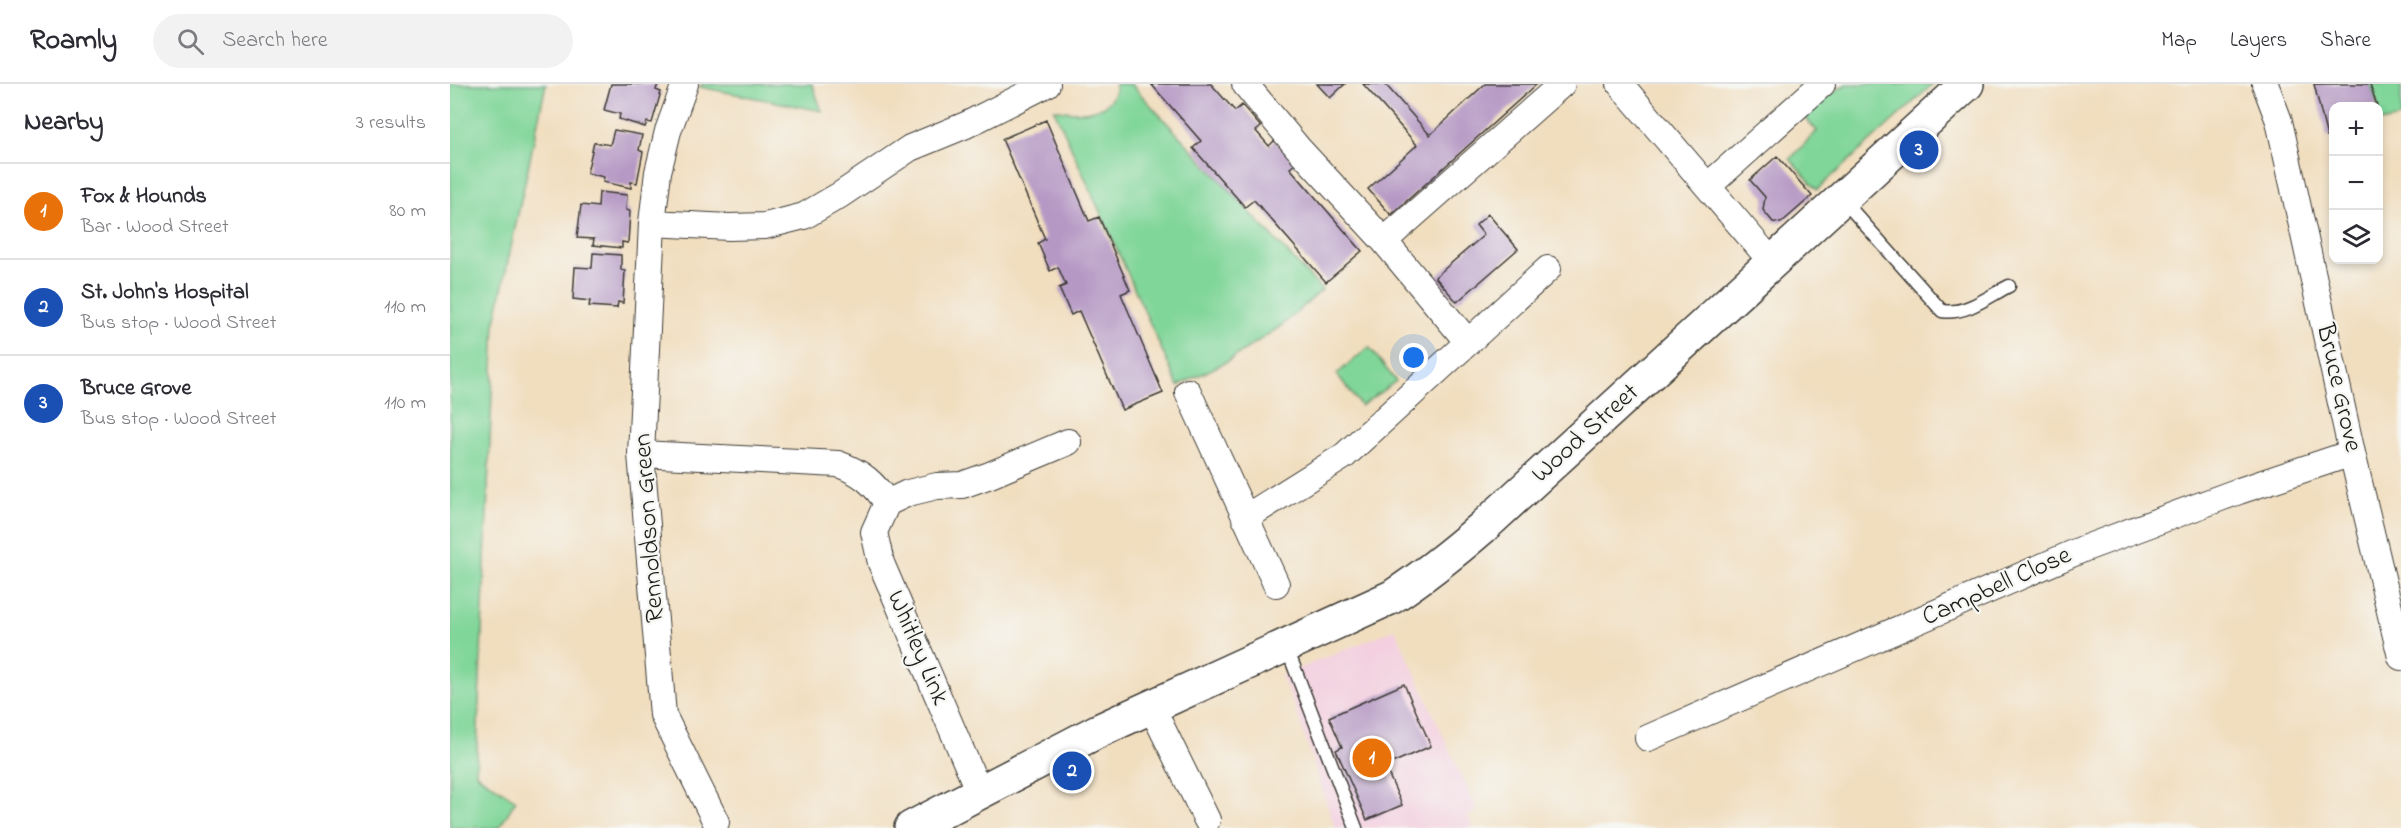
<!DOCTYPE html>
<html lang="en">
<head>
<meta charset="utf-8">
<style>
  body { margin:0; font-family:"Indie Flower",sans-serif; background:#f2f2f3; color:#2b2b33 }
  .controls { position:absolute; right:18px; top:18px; display:grid; overflow:hidden; border-radius:12px; box-shadow:0 3px 9px #0003 }
  .controls button { width:54px; height:54px; display:grid; place-items:center; padding:0; border:0; border-bottom:2px solid #e1e1e2; background:#fff; color:#2b2b33; font:30px sans-serif }
  .you { position:absolute; left:964px; top:274px; width:21px; height:21px; margin:-15px; border:4px solid #fff; border-radius:50%; background:#1a73e8; box-shadow:0 0 0 9px #1a73e833 }
  .badge { display:grid; place-items:center; width:39px; height:39px; border-radius:50%; background:#b5179e; color:#fff; font-size:20px; font-weight:700 }
  .pin { position:absolute; translate:-50% -50%; border:3px solid #fff; box-shadow:0 2px 6px #0006 }
  .list { margin:0; padding:0; list-style:none }
  h2 { display:flex; justify-content:space-between; align-items:center; height:78px; margin:0; padding:0 24px; font-size:26px }
  h2 small { font-size:20px; font-weight:400; color:#7c7c81 }
  .list li { display:grid; grid-template-columns:39px 1fr auto; gap:18px; align-items:center; box-sizing:border-box; height:96px; padding:0 24px; border-top:2px solid #e1e1e2 }
  .list b { display:block; font-size:22px; white-space:nowrap }
  .list p { margin:0; font-size:20px; white-space:nowrap; color:#7c7c81 }
  .list em { font-size:20px; font-style:normal; color:#7c7c81 }
  .icon { flex:none; width:33px; height:33px; fill:none; stroke:currentColor; stroke-width:2; stroke-linecap:round; stroke-linejoin:round }
  .map { position:relative; flex:none; width:1951px; height:744px; overflow:hidden }
  header { display:flex; align-items:center; gap:36px; box-sizing:border-box; height:84px; padding:0 30px; background:#fff; border-bottom:2px solid #e1e1e2 }
  header strong { font-size:28px }
  nav { display:flex; gap:33px; margin-inline-start:auto; font-size:21px }
  .search { width:420px; height:54px; background:#f2f2f3; display:flex; align-items:center; gap:15px; box-sizing:border-box; padding:0 21px; border-radius:33px; color:#7c7c81; font-size:22px }
  main { display:flex }
  aside { flex:1; background:#fff }
  .map>svg:first-child { display:block }
</style>
</head>
<body>
<header>
<strong>Roamly</strong>
<div class="search"><svg class="icon" aria-label="search" viewBox="0 0 24 24"><circle cx="10" cy="10" r="6"/><path d="M15 15l6 6"/></svg>Search here</div>
<nav><a>Map</a><a>Layers</a><a>Share</a></nav>
</header>
<main>
<aside>
<h2>Nearby<small>3 results</small></h2>
<ul class="list">
<li><span class="badge" style="background:#e8710a">1</span><div><b>Fox &amp; Hounds</b><p>Bar · Wood Street</p></div><em>80 m</em></li>
<li><span class="badge" style="background:#1a4fb4">2</span><div><b>St. John's Hospital</b><p>Bus stop · Wood Street</p></div><em>110 m</em></li>
<li><span class="badge" style="background:#1a4fb4">3</span><div><b>Bruce Grove</b><p>Bus stop · Wood Street</p></div><em>110 m</em></li>
</ul>
</aside>
<div class="map">
<svg width="1951" height="744" viewBox="0 0 1951 744">
  <rect width="100%" height="100%" fill="#f6f6f2"/>
  <filter id="ink" filterUnits="userSpaceOnUse"><feTurbulence type="fractalNoise" baseFrequency=".0167" numOctaves="2"/><feDisplacementMap in="SourceGraphic" scale="12" xChannelSelector="R" yChannelSelector="G"/><feConvolveMatrix kernelMatrix="1 2 1 2 8 2 1 2 1" color-interpolation-filters="sRGB"/></filter>
  <filter id="wash" filterUnits="userSpaceOnUse"><feTurbulence type="fractalNoise" baseFrequency=".008" numOctaves="4" result="noise"/><feDisplacementMap in="SourceGraphic" scale="24" xChannelSelector="R" yChannelSelector="G"/><feGaussianBlur stdDeviation="1.35" result="paint"/><feColorMatrix in="noise" values="0 0 0 0 0 0 0 0 0 0 0 0 0 0 0 0 0 1.4 0 .05"/><feComposite in="paint" operator="in"/></filter>
  <g filter="url(#wash)">
    <rect width="100%" height="100%" fill="#f1debf"/>
    <path fill="#f3cfdf" d="M 945,545 L 1027,727 L 1018,732 L 1023,744 L 885,744 L 846,626 L 831,592 Z"/>
    <path fill="#80d699" stroke="#4e795a" stroke-width="1.5" d="M 0,0 L 96,0 L 45,238 L 26,690 L 66,716 L 49,744 L 0,744 Z
      M 252,0 L 362,0 L 372,27 L 250,3 Z
      M 666,0 L 681,0 L 872,206 L 831,242 L 778,277 L 728,302 L 604,25 C 627,30 663,32 666,0 Z
      M 1396,0 L 1483,0 L 1367,106 L 1340,75 L 1367,47 L 1351,29 Z
      M 1920,0 L 1951,0 L 1951,34 L 1930,38 L 1928,22 Z
      M 919,263 L 946,297 L 911,322 L 887,290 Z"/>
    <g id="blocks">
      <path fill="#b599c4" d="M 161,0 L 208,0 L 206,6 L 211,8 L 202,39 L 197,38 L 195,43 L 169,35 L 170,30 L 154,26 Z
        M 701,0 L 761,0 L 785,27 L 792,21 L 811,43 L 806,47 L 819,62 L 825,56 L 846,79 L 840,84 L 912,167 L 876,198 L 804,116 L 795,123 L 743,64 L 751,57 Z
        M 867,0 L 895,0 L 880,14 Z
        M 913,0 L 935,0 L 980,51 L 1035,0 L 1087,0 L 941,131 L 918,105 L 967,61 Z
        M 1864,0 L 1920,0 L 1927,22 L 1884,22 L 1884,51 L 1877,53 Z
        M 596,36 L 639,137 L 649,133 L 680,206 L 671,210 L 713,309 L 672,326 L 629,227 L 621,231 L 609,204 L 616,201 L 608,183 L 600,187 L 588,159 L 595,155 L 552,55 Z
        M 164,46 L 192,51 L 189,66 L 193,68 L 187,99 L 181,98 L 181,104 L 153,98 L 154,93 L 137,89 L 144,58 L 160,61 Z
        M 1327,72 L 1362,112 L 1331,139 L 1323,138 L 1313,126 L 1315,113 L 1300,96 Z
        M 149,108 L 177,111 L 176,126 L 180,127 L 178,159 L 172,158 L 172,164 L 143,161 L 144,155 L 127,154 L 131,121 L 148,123 Z
        M 1038,130 L 1068,165 L 1007,218 L 985,193 L 1034,151 L 1026,141 Z
        M 143,169 L 171,171 L 171,186 L 175,187 L 173,219 L 168,218 L 167,224 L 139,222 L 140,217 L 123,215 L 125,183 L 142,184 Z
        M 954,600 L 981,662 L 935,682 L 952,721 L 917,736 L 886,666 L 892,663 L 879,633 Z"/>
    </g>
  </g>
  <g filter="url(#ink)">
    <use href="#blocks" fill-opacity="0" stroke="#3c3934" stroke-width="1.5"/>
    <g fill="none" stroke-linecap="round" stroke-linejoin="round">
      <defs>
        <path id="lane" d="M 1392,115 L 1492,227 C 1516,231 1539,212 1559,202
          M 836,562 L 906,744"/>
        <path id="street" d="M 235,0 L 218,47 L 208,88 L 202,139 L 191,370 L 213,631 L 266,738
          M 795,0 L 848,64 L 934,157 L 1017,257
          M 1170,0 L 1322,178
          M 1815,0 L 1829,37 L 1902,369 L 1951,573
          M 1258,102 L 1372,0
          M 202,139 L 279,143 L 315,142 L 354,132 L 390,111 L 460,64 L 516,41 L 597,0
          M 934,157 L 1112,0
          M 738,308 L 826,500
          M 191,370 L 388,380 C 411,388 424,399 437,419 L 458,409 L 487,402 L 512,401 L 540,391 L 618,358
          M 437,419 L 424,448 L 431,479 L 529,708
          M 795,434 L 894,372 L 1098,185
          M 701,622 L 757,736
          M 1198,654 L 1633,465 L 1789,407 L 1902,369"/>
        <path id="secondary" d="M 461,744 L 648,647 L 942,513 C 974,492 1004,468 1033,443 L 1517,0"/>
      </defs>
      <use href="#lane" stroke="#3c3934" stroke-width="15"/>
      <use href="#street" stroke="#3c3934" stroke-width="28"/>
      <use href="#secondary" stroke="#3c3934" stroke-width="36"/>
      <use href="#lane" stroke="#fff" stroke-width="12"/>
      <use href="#street" stroke="#fff" stroke-width="26"/>
      <use href="#secondary" stroke="#fff" stroke-width="33"/>
    </g>
  </g>
  <g text-anchor="middle" dominant-baseline="central" stroke-width="4.5" stroke-linejoin="round" paint-order="stroke">
    <g font-size="26" fill="#1c1c1c" stroke="#f6f6f2">
      <text transform="translate(1888 304) rotate(77)">Bruce Grove</text>
      <text transform="translate(1136 350) rotate(-42)">Wood Street</text>
      <text transform="translate(200 444) rotate(-94)">Rennoldson Green</text>
      <text transform="translate(1547 503) rotate(-24)">Campbell Close</text>
      <text transform="translate(467 564) rotate(67)">Whitley Link</text>
    </g>
  </g>
</svg>
<div class="controls">
<button>+</button>
<button>−</button>
<button><svg class="icon" aria-label="layers" viewBox="0 0 24 24"><path d="M12 4l9 5-9 5-9-5zM3 14l9 5 9-5"/></svg></button>
</div>
<div class="you"></div>
<div class="pin badge" style="left:922px;top:674px;background:#e8710a">1</div>
<div class="pin badge" style="left:622px;top:687px;background:#1a4fb4">2</div>
<div class="pin badge" style="left:1469px;top:66px;background:#1a4fb4">3</div>
</div>
</main>
</body>
</html>
